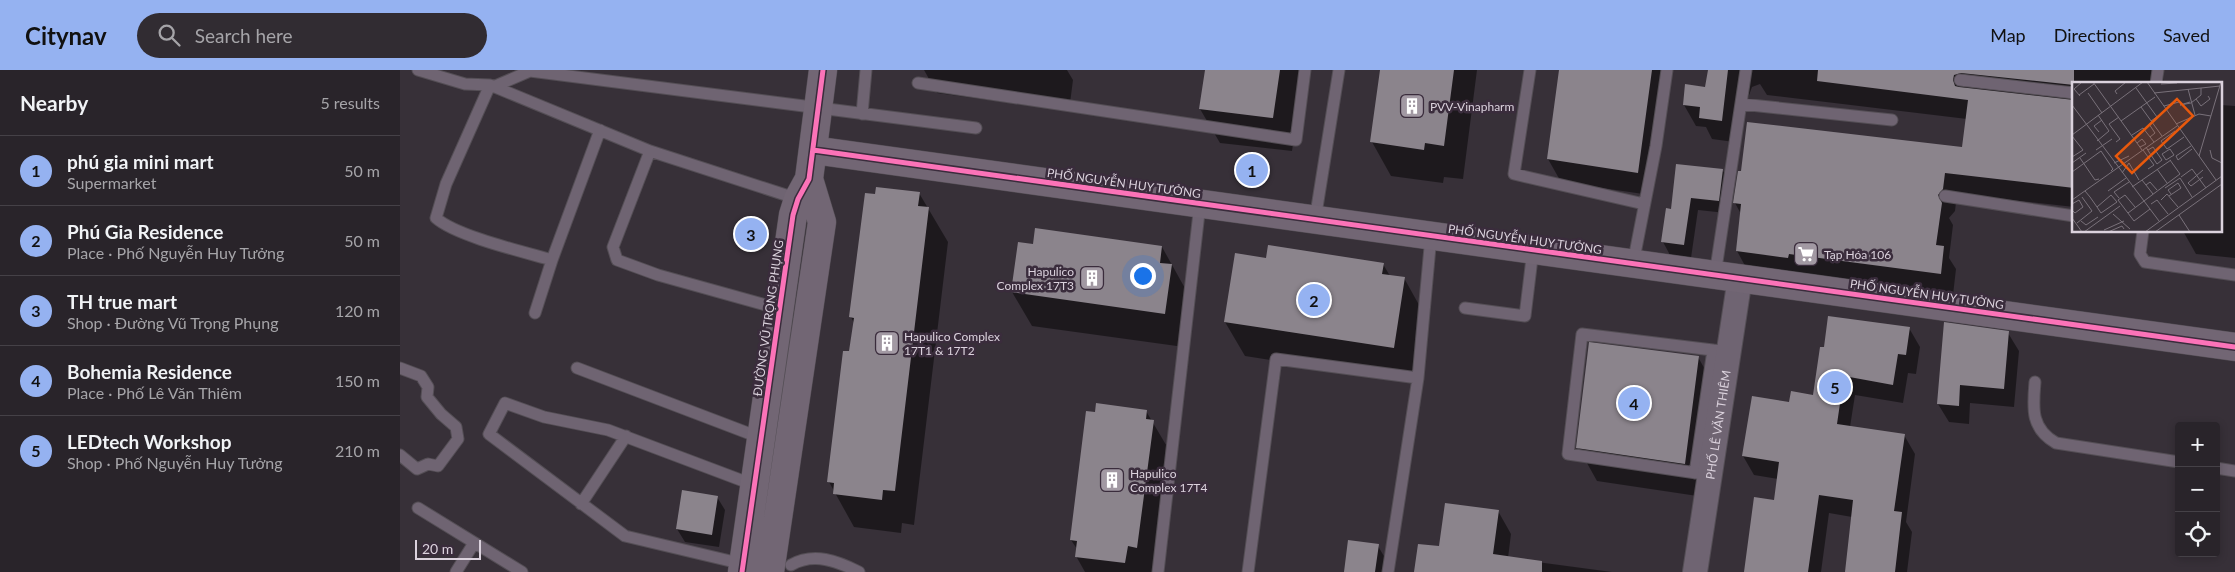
<!DOCTYPE html>
<html lang="en">
<head>
<meta charset="utf-8">
<style>
  body { margin:0; font-family:Lato,sans-serif; background:#312c32; color:#f1f3f6 }
  .controls { position:absolute; right:15px; bottom:15px; display:grid; overflow:hidden; border-radius:5px; box-shadow:0 2px 8px #0003 }
  .controls button { width:45px; height:45px; display:grid; place-items:center; padding:0; border:0; border-bottom:1px solid #454147; background:#29242a; color:#f1f3f6; font:25px sans-serif }
  .scale { position:absolute; left:15px; bottom:12px; width:66px; box-sizing:border-box; padding-left:5px; border:2px solid #dbd2dd; border-top:0; font-size:14px; line-height:18px; white-space:nowrap; color:#dbd2dd; -webkit-text-stroke:4px #3a2c3c; paint-order:stroke }
  .you { position:absolute; left:742px; top:205px; width:18px; height:18px; margin:-12px; border:4px solid #fff; border-radius:50%; background:#1a73e8; box-shadow:0 0 0 8px #1a73e833 }
  .badge { display:grid; place-items:center; width:32px; height:32px; border-radius:50%; background:#95b2f1; color:#111; font-size:16px; font-weight:700 }
  .pin { position:absolute; translate:-50% -50%; border:2px solid #fff; box-shadow:0 1px 5px #0006 }
  .list { margin:0; padding:0; list-style:none }
  h2 { display:flex; justify-content:space-between; align-items:center; height:65px; margin:0; padding:0 20px; font-size:21px }
  h2 small { font-size:16px; font-weight:400; color:#a5a4a8 }
  .list li { display:grid; grid-template-columns:32px 1fr auto; gap:15px; align-items:center; box-sizing:border-box; height:70px; padding:0 20px; border-top:1px solid #454147 }
  .list b { display:block; font-size:19px; white-space:nowrap }
  .list p { margin:0; font-size:16px; white-space:nowrap; color:#a5a4a8 }
  .list em { font-size:16px; font-style:normal; color:#a5a4a8 }
  .icon { flex:none; width:28px; height:28px; fill:none; stroke:currentColor; stroke-width:2; stroke-linecap:round; stroke-linejoin:round }
  .map { position:relative; flex:none; width:1835px; height:502px; overflow:hidden }
  header { display:flex; align-items:center; gap:30px; box-sizing:border-box; height:70px; padding:0 25px; background:#95b2f1; color:#111 }
  header strong { font-size:24px }
  nav { display:flex; gap:28px; margin-inline-start:auto; font-size:18px }
  .search { width:350px; height:45px; background:#312c32; display:flex; align-items:center; gap:12px; box-sizing:border-box; padding:0 18px; border-radius:28px; color:#a5a4a8; font-size:19px }
  main { display:flex }
  aside { flex:1; background:#29242a }
  .map>svg:first-child { display:block }
</style>
</head>
<body>
<header>
<strong>Citynav</strong>
<div class="search"><svg class="icon" aria-label="search" viewBox="0 0 24 24"><circle cx="10" cy="10" r="6"/><path d="M15 15l6 6"/></svg>Search here</div>
<nav><a>Map</a><a>Directions</a><a>Saved</a></nav>
</header>
<main>
<aside>
<h2>Nearby<small>5 results</small></h2>
<ul class="list">
<li><span class="badge">1</span><div><b>phú gia mini mart</b><p>Supermarket</p></div><em>50 m</em></li>
<li><span class="badge">2</span><div><b>Phú Gia Residence</b><p>Place · Phố Nguyễn Huy Tưởng</p></div><em>50 m</em></li>
<li><span class="badge">3</span><div><b>TH true mart</b><p>Shop · Đường Vũ Trọng Phụng</p></div><em>120 m</em></li>
<li><span class="badge">4</span><div><b>Bohemia Residence</b><p>Place · Phố Lê Văn Thiêm</p></div><em>150 m</em></li>
<li><span class="badge">5</span><div><b>LEDtech Workshop</b><p>Shop · Phố Nguyễn Huy Tưởng</p></div><em>210 m</em></li>
</ul>
</aside>
<div class="map">
<svg width="1835" height="502" viewBox="0 0 1835 502">
  <rect width="100%" height="100%" fill="#373038"/>
  <path fill="#0007" d="M 524,0 L 667,0 L 673,10 L 669,41 L 537,23 Z
    M 806,0 L 904,0 L 892,81 L 820,73 L 800,39 Z
    M 981,0 L 1077,0 L 1063,109 L 1044,107 L 1043,113 L 991,106 L 972,72 Z
    M 1161,0 L 1268,0 L 1250,125 L 1161,112 L 1148,89 Z
    M 1309,0 L 1764,0 L 1763,14 L 1674,14 L 1674,137 L 1557,124 L 1555,141 L 1549,148 L 1553,155 L 1549,188 L 1556,199 L 1553,225 L 1349,203 L 1337,181 L 1341,144 L 1335,133 L 1563,79 L 1567,49 L 1367,25 L 1360,14 L 1352,17 L 1348,28 L 1339,27 L 1334,72 L 1312,69 L 1306,57 L 1296,56 L 1284,35 L 1306,18 Z
    M 1821,35 L 1835,36 L 1835,188 L 1796,184 L 1783,161 L 1821,161 Z
    M 1323,101 L 1330,113 L 1326,143 L 1298,140 L 1291,188 L 1270,185 L 1263,172 L 1272,140 Z
    M 519,123 L 548,172 L 514,455 L 502,453 L 501,463 L 454,457 L 429,412 L 454,253 L 451,247 Z
    M 634,175 L 762,177 L 791,229 L 784,277 L 632,256 L 612,222 Z
    M 867,189 L 983,194 L 990,206 L 1004,208 L 1023,242 L 1013,312 L 845,286 L 825,252 Z
    M 1509,258 L 1520,277 L 1516,304 L 1508,303 L 1503,333 L 1455,325 L 1450,357 L 1504,365 L 1515,384 L 1506,452 L 1512,462 L 1507,502 L 1446,502 L 1452,447 L 1429,443 L 1421,502 L 1345,502 L 1375,431 L 1378,409 L 1354,405 L 1343,386 L 1390,333 L 1415,327 Z
    M 1608,263 L 1619,281 L 1614,337 L 1570,333 L 1569,354 L 1549,352 L 1538,334 Z
    M 1298,287 L 1317,321 L 1304,427 L 1197,411 L 1178,377 Z
    M 746,341 L 772,385 L 757,502 L 685,502 L 676,486 L 677,479 L 671,470 L 696,343 Z
    M 317,427 L 325,440 L 319,477 L 285,472 L 277,459 Z
    M 1098,441 L 1111,464 L 1108,488 L 1212,502 L 1015,502 Z
    M 978,476 L 985,488 L 984,502 L 946,502 Z"/>
  <path fill="#8b848c" d="M 805,0 L 880,0 L 873,48 L 799,39 Z
    M 980,0 L 1054,0 L 1044,76 L 1025,73 L 1024,80 L 970,72 Z
    M 1159,0 L 1252,0 L 1238,103 L 1147,89 Z
    M 1308,0 L 1328,0 L 1322,51 L 1299,48 L 1300,37 L 1283,35 L 1285,14 L 1305,17 Z
    M 1418,0 L 1674,0 L 1674,15 L 1561,3 L 1554,5 L 1553,10 L 1555,16 L 1559,17 L 1674,30 L 1674,118 L 1545,103 L 1543,119 L 1538,125 L 1542,133 L 1536,175 L 1544,176 L 1541,204 L 1389,184 L 1388,188 L 1336,181 L 1341,134 L 1333,133 L 1338,101 L 1341,101 L 1347,52 L 1562,77 L 1568,30 L 1417,11 Z
    M 1276,94 L 1323,99 L 1319,131 L 1291,128 L 1284,175 L 1261,172 L 1266,138 L 1271,139 Z
    M 476,117 L 520,122 L 518,136 L 529,137 L 495,421 L 483,420 L 482,430 L 433,424 L 434,413 L 427,412 L 443,281 L 449,281 L 454,248 L 449,247 L 465,123 L 475,124 Z
    M 635,158 L 762,176 L 760,193 L 772,194 L 765,244 L 611,222 L 618,172 L 633,174 Z
    M 868,175 L 984,193 L 982,204 L 1005,207 L 994,278 L 824,252 L 835,183 L 866,188 Z
    M 1428,246 L 1510,257 L 1506,285 L 1498,284 L 1493,315 L 1444,306 L 1437,354 L 1505,364 L 1494,441 L 1502,442 L 1495,502 L 1445,502 L 1453,430 L 1419,425 L 1408,502 L 1344,502 L 1354,427 L 1374,430 L 1379,392 L 1342,386 L 1352,326 L 1389,332 L 1391,321 L 1413,325 L 1420,277 L 1424,277 Z
    M 1544,252 L 1609,261 L 1604,319 L 1560,315 L 1559,336 L 1537,334 Z
    M 1189,272 L 1299,286 L 1285,394 L 1176,378 Z
    M 696,333 L 747,340 L 746,349 L 754,350 L 737,478 L 728,476 L 725,493 L 675,487 L 677,471 L 670,470 L 686,341 L 695,342 Z
    M 282,420 L 318,426 L 312,465 L 276,459 Z
    M 1045,433 L 1099,440 L 1093,484 L 1142,491 L 1142,502 L 1014,502 L 1018,474 L 1039,476 Z
    M 948,470 L 979,474 L 975,502 L 944,502 Z"/>
  <g fill="none" stroke-linecap="round" stroke-linejoin="round">
    <defs>
      <path id="lane" d="M 18,0 L 65,14 L 90,15 L 250,81 L 398,129
        M 1130,0 L 1114,104 L 1244,134
        M 1560,10 L 1674,23
        M 518,13 L 896,70 L 905,0
        M 1756,14 L 1758,0
        M 90,15 L 46,114 L 36,148 C 56,166 124,182 152,190
        M 93,17 L 130,1 L 576,58
        M 1341,34 L 1492,50
        M 462,44 L 466,0
        M 250,81 L 213,177 L 217,190 L 258,205 L 380,239
        M 1545,126 L 1674,146
        M 915,150 L 939,0
        M 1743,161 L 1740,184 L 1745,192 L 1835,205
        M 1233,194 L 1256,76 L 1267,0
        M 1315,205 L 1346,0
        M 1065,238 L 1125,246 L 1133,180
        M 135,243 L 152,190 L 200,60
        M 0,298 L 21,306 L 28,317 L 27,327 L 41,344 L 56,357 L 58,369 L 38,396 L 28,394 L 17,399 L 0,385
        M 177,298 L 361,368
        M 1635,312 C 1633,337 1630,358 1656,373 L 1779,392
        M 1816,398 L 1835,401
        M 1295,403 L 1313,280
        M 1310,405 L 1168,384 L 1182,264 L 1329,282
        M 181,434 L 226,366
        M 18,438 L 122,502
        M 343,494 L 225,466 L 89,364 L 105,333 L 144,347 L 208,360 L 354,415
        M 391,495 C 414,482 437,491 459,502
        M 56,502 L 74,473
        M 758,502 L 800,134
        M 848,502 L 876,289 L 1018,308
        M 988,502 L 1018,308 L 1031,166"/>
      <g id="street">
        <path id="s1" d="M 1295,502 L 1340,208"/>
      </g>
      <path id="secondary" d="M 413,80 L 1835,277
        M 342,502 L 393,145 L 398,129 L 409,109 L 423,0
        M 370,502 L 422,152 L 409,109"/>
    </defs>
    <use href="#lane" stroke="#544e55" stroke-width="13"/>
    <use href="#street" stroke="#544e55" stroke-width="26"/>
    <use href="#secondary" stroke="#544e55" stroke-width="29"/>
    <use href="#lane" stroke="#6f6472" stroke-width="11"/>
    <use href="#street" stroke="#6f6472" stroke-width="24"/>
    <use href="#secondary" stroke="#726674" stroke-width="28"/>
    <defs>
      <path id="cycleway" d="M 413,80 L 1835,277
        M 342,502 L 393,145 L 398,129 L 409,109 L 423,0"/>
    </defs>
    <use href="#cycleway" stroke="#3a2c3c" stroke-width="8"/>
    <use href="#cycleway" stroke="#fb73b8" stroke-width="5"/>
  </g>
  <defs>
    <symbol id="building-square" viewBox="-11 -11 22 22"><rect x="-9" y="-9" width="18" height="18" rx="4" fill="#a299a3" stroke="#3a2c3c"/><path d="M-4-6H4V6H1V3H-1V6H-4ZM-2.5-4.3h1.7v1.8h-1.7ZM.8-4.3h1.7v1.8H.8ZM-2.5-1h1.7V.8h-1.7ZM.8-1h1.7V.8H.8Z" fill="#fff"/></symbol>
    <symbol id="supermarket-square" viewBox="-11 -11 22 22"><rect x="-9" y="-9" width="18" height="18" rx="4" fill="#a299a3" stroke="#3a2c3c"/><path d="M-6-5.5h2.5l.6 2H6L4.5 2H-2.5L-4.4-4H-6ZM-1.5 3.2a1.3 1.3 0 1 0 .1 0ZM3 3.2a1.3 1.3 0 1 0 .1 0Z" fill="#fff"/></symbol>
  </defs>
  <g fill-rule="evenodd">
    <use href="#building-square" x="998" y="22" width="28" height="28"/>
    <use href="#supermarket-square" x="1392" y="170" width="28" height="28"/>
    <use href="#building-square" x="678" y="194" width="28" height="28"/>
    <use href="#building-square" x="473" y="259" width="28" height="28"/>
    <use href="#building-square" x="698" y="396" width="28" height="28"/>
  </g>
  <g text-anchor="middle" dominant-baseline="central" stroke-width="5" stroke-linejoin="round" paint-order="stroke">
    <g font-size="12" fill="#dbd2dd" stroke="#3a2c3c" text-anchor="start">
      <text x="1030" y="36">PVV-Vinapharm</text>
      <text x="1424" y="184">Tạp Hóa 106</text>
      <text x="674" y="201" text-anchor="end">Hapulico<tspan x="674" dy="14">Complex 17T3</tspan></text>
      <text x="504" y="266">Hapulico Complex<tspan x="504" dy="14">17T1 &amp; 17T2</tspan></text>
      <text x="730" y="403">Hapulico<tspan x="730" dy="14">Complex 17T4</tspan></text>
    </g>
    <g font-size="12" fill="#dbd2dd" stroke="#3a2c3c">
      <text transform="translate(724 113) rotate(8)">PHỐ NGUYỄN HUY TƯỞNG</text>
      <text transform="translate(1125 169) rotate(8)">PHỐ NGUYỄN HUY TƯỞNG</text>
      <text transform="translate(1527 224) rotate(8)">PHỐ NGUYỄN HUY TƯỞNG</text>
      <text transform="translate(368 248) rotate(-82)">ĐƯỜNG VŨ TRỌNG PHỤNG</text>
      <text stroke="none"><textPath href="#s1" startOffset="149">PHỐ LÊ VĂN THIÊM</textPath></text>
    </g>
  </g>
  <g transform="translate(1672 12)">
    <rect width="150" height="150" fill="#373038"/>
    <path fill="none" stroke="#79717a" stroke-width="1" d="M 21,0 L 70,68M 75,0 L 144,98M 89,2 L 105,1M 64,6 L 85,35M 116,7 L 123,33M 16,11 L 30,31M 82,11 L 148,4M 45,12 L 43,9 L 54,0M 7,13 L 22,2M 8,14 L 2,7 L 10,0M 124,17 L 129,24 L 138,17 L 136,14M 118,20 L 108,23 L 119,21 L 129,13 L 129,6M 0,23 L 87,139M 92,24 L 107,20M 69,25 L 90,54M 49,39 L 83,15M 79,39 L 93,29M 77,42 L 83,51 L 78,55M 104,42 L 127,32 L 139,34M 103,49 L 89,59 L 95,67 L 112,55M 27,50 L 22,44 L 30,38M 0,53 L 71,0M 60,53 L 71,46 L 82,60M 0,54 L 11,68 L 0,75M 25,59 L 37,49 L 26,33M 44,60 L 48,57 L 37,42 L 47,35M 65,61 L 70,57 L 74,62 L 68,65M 119,64 L 104,74 L 106,78 L 120,67M 74,65 L 77,70 L 85,82 L 90,78 L 81,65 L 76,68M 98,67 L 102,73 L 94,78 L 90,72 ZM 24,68 L 40,57M 71,68 L 82,83 L 76,87M 138,68 L 140,76 L 150,81M 29,69 L 41,87 L 39,89M 127,74 L 149,0M 8,76 L 23,98 L 27,97M 0,81 L 14,71M 42,81 L 57,74M 85,87 L 95,101M 0,90 L 29,69M 50,91 L 57,81 L 67,98M 109,95 L 120,87 L 134,106M 131,95 L 119,104 L 116,101 L 131,88M 70,98 L 81,112M 74,103 L 78,100 L 85,108M 60,105 L 99,78M 93,106 L 108,96 L 120,115M 13,109 L 18,115 L 25,125 L 29,131 L 45,120 L 39,113 L 25,125M 36,109 L 54,96M 97,114 L 109,106 L 106,101 L 96,108 L 99,112M 47,116 L 42,110 L 57,100M 0,118 L 105,44M 89,118 L 95,112 L 106,125M 0,122 L 7,118 L 11,125 L 3,131 L 0,128M 79,122 L 85,118 L 96,132M 63,125 L 53,113 L 46,118 L 62,139 L 78,127M 56,131 L 108,92 L 98,78M 41,132 L 58,147M 107,133 L 118,150M 0,136 L 10,150M 9,139 L 14,143 L 26,135M 5,141 L 20,129 L 10,115M 32,148 L 52,139M 12,150 L 48,124M 36,150 L 50,144 L 52,147M 73,150 L 150,94M 83,150 L 150,102"/>
    <path fill="#e8590c" fill-opacity="0.15" stroke="#e8590c" stroke-width="2.5" d="M 105,17 L 121,34 L 60,91 L 44,74 Z"/>
    <rect width="150" height="150" fill="none" stroke="#dbd2dd" stroke-width="2.5"/>
  </g>
</svg>
<div class="controls">
<button>+</button>
<button>−</button>
<button><svg class="icon" aria-label="locate" viewBox="0 0 24 24"><circle cx="12" cy="12" r="6"/><path d="M12 2v4M12 18v4M2 12h4M18 12h4"/></svg></button>
</div>
<div class="scale">20 m</div>
<div class="you"></div>
<div class="pin badge" style="left:852px;top:100px">1</div>
<div class="pin badge" style="left:914px;top:230px">2</div>
<div class="pin badge" style="left:351px;top:164px">3</div>
<div class="pin badge" style="left:1234px;top:333px">4</div>
<div class="pin badge" style="left:1435px;top:317px">5</div>
</div>
</main>
</body>
</html>
